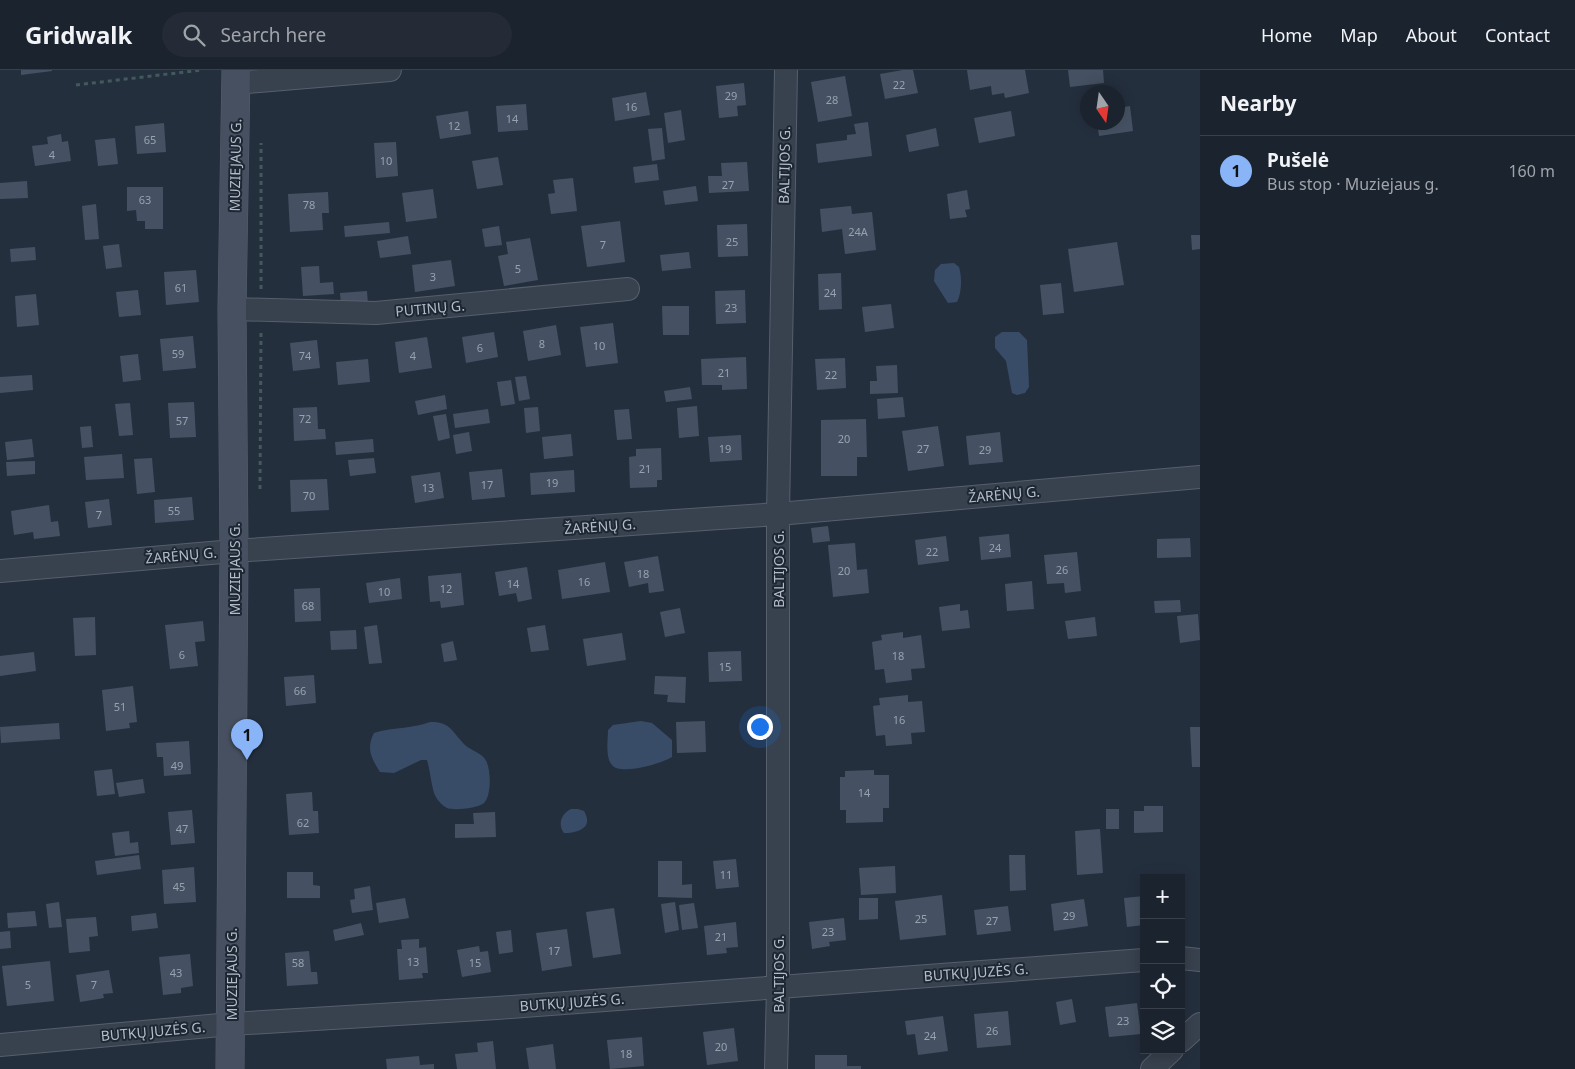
<!DOCTYPE html>
<html lang="en">
<head>
<meta charset="utf-8">
<style>
  body { margin:0; font-family:"Noto Sans",sans-serif; background:#242b36; color:#f1f3f6 }
  .controls { position:absolute; right:15px; bottom:15px; display:grid; overflow:hidden; border-radius:0px; box-shadow:0 2px 12px #0003 }
  .controls button { width:45px; height:45px; display:grid; place-items:center; padding:0; border:0; border-bottom:1px solid #39404a; background:#1b232e; color:#f1f3f6; font:25px sans-serif }
  .compass { position:absolute; left:1080px; top:15px; width:45px; height:45px; border-radius:50%; background:#1b232e; box-shadow:0 2px 12px #0003; rotate:167deg }
  .you { position:absolute; left:759px; top:656px; width:18px; height:18px; margin:-12px; border:4px solid #fff; border-radius:50%; background:#1a73e8; box-shadow:0 0 0 8px #1a73e833 }
  .badge { display:grid; place-items:center; width:32px; height:32px; border-radius:50%; background:#8ab4f8; color:#111; font-size:16px; font-weight:700 }
  .pin { position:absolute; translate:-50% -41px; filter:drop-shadow(0 1px 2px #0008) }
  .pin::after { content:''; position:absolute; top:26px; width:18px; height:15px; background:inherit; clip-path:polygon(0 0,100% 0,50% 100%) }
  .list { margin:0; padding:0; list-style:none }
  h2 { display:flex; justify-content:space-between; align-items:center; height:65px; margin:0; padding:0 20px; font-size:21px }
  h2 small { font-size:16px; font-weight:400; color:#a0a4aa }
  .list li { display:grid; grid-template-columns:32px 1fr auto; gap:15px; align-items:center; box-sizing:border-box; height:70px; padding:0 20px; border-top:1px solid #39404a }
  .list b { display:block; font-size:19px; white-space:nowrap }
  .list p { margin:0; font-size:16px; white-space:nowrap; color:#a0a4aa }
  .list em { font-size:16px; font-style:normal; color:#a0a4aa }
  .icon { flex:none; width:28px; height:28px; fill:none; stroke:currentColor; stroke-width:2; stroke-linecap:round; stroke-linejoin:round }
  .map { position:relative; flex:none; width:1200px; height:999px; overflow:hidden }
  header { display:flex; align-items:center; gap:30px; box-sizing:border-box; height:70px; padding:0 25px; background:#1b232e; border-bottom:1px solid #39404a }
  header strong { font-size:24px }
  nav { display:flex; gap:28px; margin-inline-start:auto; font-size:18px }
  .search { width:350px; height:45px; background:#242b36; display:flex; align-items:center; gap:12px; box-sizing:border-box; padding:0 18px; border-radius:28px; color:#a0a4aa; font-size:19px }
  main { display:flex }
  aside { flex:1; background:#1b232e }
  .map>svg:first-child { display:block }
</style>
</head>
<body>
<header>
<strong>Gridwalk</strong>
<div class="search"><svg class="icon" aria-label="search" viewBox="0 0 24 24"><circle cx="10" cy="10" r="6"/><path d="M15 15l6 6"/></svg>Search here</div>
<nav><a>Home</a><a>Map</a><a>About</a><a>Contact</a></nav>
</header>
<main>
<div class="map">
<svg width="1200" height="999" viewBox="0 0 1200 999">
  <rect width="100%" height="100%" fill="#242f3e"/>
  <path fill="#394c67" d="M 954,193 L 959,197 C 962,207 962,222 957,232 L 948,233 L 934,211 L 935,200 L 941,194 Z
    M 1002,262 L 1019,262 L 1027,270 L 1029,317 L 1025,323 L 1017,325 L 1012,323 L 1006,291 L 995,278 L 995,267 Z
    M 641,651 L 652,653 L 672,670 L 672,687 C 663,693 620,706 612,695 C 605,687 608,670 608,660 L 613,655 Z
    M 430,652 C 450,652 451,660 463,673 C 469,680 480,682 485,689 C 491,697 492,725 484,733 C 479,738 453,741 447,738 C 443,736 438,731 436,727 C 432,721 430,699 427,690 L 421,690 L 394,703 L 380,702 C 371,688 366,678 374,663 C 392,657 412,659 430,652 Z
    M 571,739 L 578,739 L 584,741 C 594,758 578,763 564,763 C 557,754 562,743 571,739 Z"/>
  <path fill="#455162" d="M 21,0 L 52,0 L 52,1 L 21,5 Z
    M 903,0 L 913,0 L 918,23 L 885,29 L 880,4 Z
    M 967,0 L 1025,0 L 1029,23 L 1005,28 L 1004,23 L 992,25 L 991,16 L 970,20 Z
    M 1068,0 L 1103,0 L 1104,13 L 1070,17 Z
    M 845,6 L 852,46 L 818,52 L 811,12 Z
    M 744,13 L 746,35 L 737,36 L 738,46 L 719,48 L 716,16 Z
    M 646,22 L 650,45 L 615,51 L 612,28 Z
    M 526,34 L 528,60 L 498,62 L 496,36 Z
    M 1130,36 L 1133,61 L 1099,66 L 1097,52 L 1118,52 L 1118,38 Z
    M 681,40 L 685,70 L 668,73 L 664,43 Z
    M 468,41 L 471,64 L 440,69 L 436,46 Z
    M 1011,41 L 1015,66 L 979,73 L 974,48 Z
    M 868,52 L 872,86 L 818,93 L 816,74 L 847,70 L 847,65 L 856,64 L 854,54 Z
    M 164,53 L 166,82 L 137,84 L 135,56 Z
    M 662,58 L 665,89 L 652,91 L 648,59 Z
    M 936,58 L 939,76 L 909,82 L 906,65 Z
    M 61,64 L 62,72 L 68,71 L 71,91 L 35,96 L 32,76 L 48,74 L 47,67 Z
    M 115,68 L 118,94 L 98,96 L 95,70 Z
    M 396,72 L 398,106 L 376,108 L 374,73 Z
    M 498,87 L 503,115 L 477,119 L 472,91 Z
    M 747,92 L 749,121 L 709,123 L 708,106 L 722,106 L 721,93 Z
    M 657,94 L 659,110 L 635,113 L 633,97 Z
    M 573,108 L 577,141 L 551,144 L 548,124 L 555,123 L 553,110 Z
    M 27,111 L 28,128 L 0,129 L 0,113 Z
    M 696,116 L 698,131 L 665,135 L 663,121 Z
    M 127,117 L 163,117 L 163,159 L 145,159 L 145,151 L 137,151 L 136,140 L 127,141 Z
    M 433,119 L 437,148 L 406,152 L 402,123 Z
    M 967,120 L 970,139 L 965,140 L 967,147 L 950,149 L 947,124 Z
    M 328,122 L 329,143 L 322,143 L 323,160 L 290,162 L 288,124 Z
    M 96,134 L 99,169 L 85,170 L 82,136 Z
    M 851,136 L 852,144 L 872,142 L 876,180 L 845,184 L 842,159 L 822,162 L 820,139 Z
    M 620,151 L 625,192 L 587,197 L 581,156 Z
    M 389,152 L 390,163 L 345,167 L 344,156 Z
    M 747,154 L 748,186 L 718,187 L 717,155 Z
    M 499,156 L 502,175 L 485,177 L 482,159 Z
    M 1191,165 L 1200,165 L 1200,179 L 1192,180 Z
    M 408,166 L 411,184 L 380,188 L 377,171 Z
    M 530,168 L 538,210 L 504,216 L 498,186 L 508,184 L 506,172 Z
    M 1117,172 L 1124,215 L 1074,222 L 1068,179 Z
    M 119,174 L 122,197 L 106,199 L 103,176 Z
    M 35,177 L 36,190 L 11,192 L 10,179 Z
    M 689,182 L 691,198 L 662,201 L 660,185 Z
    M 451,190 L 455,216 L 415,222 L 412,195 Z
    M 319,196 L 320,213 L 333,212 L 334,224 L 303,226 L 301,197 Z
    M 196,200 L 199,232 L 166,235 L 164,202 Z
    M 841,203 L 842,239 L 819,240 L 818,204 Z
    M 1061,213 L 1064,243 L 1043,245 L 1040,215 Z
    M 138,220 L 141,245 L 119,247 L 116,222 Z
    M 745,220 L 746,253 L 716,254 L 715,221 Z
    M 367,221 L 368,235 L 341,236 L 340,223 Z
    M 36,224 L 39,255 L 17,257 L 15,226 Z
    M 891,234 L 894,258 L 865,262 L 862,237 Z
    M 662,236 L 689,236 L 689,265 L 663,265 Z
    M 613,253 L 618,293 L 586,297 L 580,257 Z
    M 556,255 L 561,285 L 528,291 L 523,261 Z
    M 494,262 L 498,287 L 466,293 L 462,267 Z
    M 193,266 L 196,298 L 163,301 L 160,269 Z
    M 427,267 L 432,298 L 399,303 L 395,272 Z
    M 317,270 L 320,298 L 293,301 L 290,273 Z
    M 138,284 L 141,310 L 123,312 L 120,286 Z
    M 746,287 L 747,319 L 722,320 L 722,315 L 702,315 L 701,289 Z
    M 845,288 L 846,318 L 817,320 L 815,289 Z
    M 368,289 L 370,312 L 338,315 L 336,292 Z
    M 897,295 L 898,323 L 870,324 L 870,311 L 877,311 L 876,296 Z
    M 32,305 L 33,320 L 0,323 L 0,307 Z
    M 526,306 L 530,329 L 519,331 L 515,307 Z
    M 511,310 L 515,334 L 501,336 L 497,312 Z
    M 690,317 L 692,329 L 666,332 L 664,321 Z
    M 445,325 L 447,339 L 418,345 L 415,331 Z
    M 903,327 L 905,347 L 878,349 L 877,329 Z
    M 194,332 L 196,367 L 170,368 L 168,333 Z
    M 130,333 L 133,365 L 119,366 L 115,334 Z
    M 697,336 L 699,366 L 679,368 L 677,338 Z
    M 317,337 L 318,359 L 325,359 L 326,369 L 294,371 L 293,338 Z
    M 538,337 L 540,361 L 526,363 L 524,338 Z
    M 488,339 L 490,353 L 455,358 L 453,344 Z
    M 629,339 L 632,369 L 617,370 L 614,340 Z
    M 446,344 L 450,368 L 438,371 L 433,346 Z
    M 866,349 L 867,387 L 857,387 L 857,406 L 821,406 L 821,350 Z
    M 91,356 L 93,377 L 82,378 L 80,357 Z
    M 938,356 L 944,396 L 908,401 L 902,361 Z
    M 469,362 L 472,381 L 456,384 L 453,365 Z
    M 1000,362 L 1003,392 L 969,395 L 966,366 Z
    M 571,364 L 573,386 L 544,389 L 542,367 Z
    M 741,365 L 742,390 L 710,392 L 708,367 Z
    M 32,369 L 34,387 L 7,390 L 5,372 Z
    M 373,369 L 374,382 L 336,385 L 335,372 Z
    M 661,378 L 662,410 L 657,410 L 657,417 L 630,418 L 629,387 L 636,386 L 636,379 Z
    M 122,384 L 124,408 L 86,410 L 84,387 Z
    M 152,388 L 155,422 L 137,424 L 134,389 Z
    M 374,388 L 376,403 L 350,406 L 348,390 Z
    M 35,391 L 35,404 L 7,406 L 6,392 Z
    M 502,399 L 505,427 L 472,430 L 469,402 Z
    M 574,400 L 575,422 L 531,425 L 530,403 Z
    M 440,402 L 444,428 L 415,433 L 411,406 Z
    M 327,409 L 329,440 L 291,442 L 290,410 Z
    M 192,427 L 194,450 L 155,453 L 154,430 Z
    M 109,429 L 112,455 L 88,458 L 85,432 Z
    M 49,435 L 51,452 L 58,451 L 60,466 L 34,469 L 33,462 L 14,465 L 11,441 Z
    M 828,456 L 830,471 L 813,473 L 811,458 Z
    M 1009,464 L 1011,487 L 981,490 L 979,467 Z
    M 946,466 L 949,491 L 918,495 L 915,470 Z
    M 1190,468 L 1191,487 L 1157,488 L 1157,469 Z
    M 855,473 L 857,500 L 867,499 L 869,523 L 833,527 L 828,475 Z
    M 1077,482 L 1081,521 L 1065,523 L 1064,513 L 1047,514 L 1044,485 Z
    M 658,486 L 664,521 L 649,523 L 648,513 L 629,517 L 624,492 Z
    M 605,492 L 610,522 L 562,529 L 558,500 Z
    M 527,497 L 532,529 L 518,532 L 516,523 L 499,526 L 495,502 Z
    M 461,503 L 464,535 L 441,538 L 440,531 L 430,532 L 428,506 Z
    M 400,508 L 402,529 L 369,533 L 366,513 Z
    M 1032,511 L 1034,539 L 1007,541 L 1005,514 Z
    M 320,518 L 321,551 L 295,552 L 294,519 Z
    M 1180,530 L 1181,542 L 1155,543 L 1154,531 Z
    M 960,534 L 960,541 L 968,540 L 970,558 L 942,561 L 939,537 Z
    M 680,538 L 685,563 L 665,567 L 660,542 Z
    M 1198,544 L 1200,570 L 1180,573 L 1177,546 Z
    M 95,547 L 96,585 L 75,586 L 73,548 Z
    M 1095,547 L 1097,566 L 1068,569 L 1065,551 Z
    M 203,551 L 205,571 L 195,572 L 198,596 L 170,599 L 165,555 Z
    M 377,555 L 382,593 L 369,594 L 364,557 Z
    M 545,555 L 549,580 L 531,582 L 527,558 Z
    M 356,560 L 357,579 L 331,580 L 330,561 Z
    M 903,562 L 903,568 L 921,565 L 925,598 L 911,599 L 912,610 L 886,613 L 884,599 L 875,600 L 872,572 L 882,570 L 881,565 Z
    M 622,563 L 626,590 L 587,596 L 583,569 Z
    M 453,571 L 457,590 L 444,592 L 441,574 Z
    M 741,581 L 742,611 L 709,612 L 708,582 Z
    M 34,582 L 36,601 L 0,606 L 0,586 Z
    M 314,605 L 316,633 L 286,636 L 284,607 Z
    M 655,606 L 686,607 L 685,633 L 667,632 L 668,625 L 654,624 Z
    M 133,616 L 137,652 L 129,653 L 130,658 L 106,661 L 102,620 Z
    M 908,625 L 908,632 L 922,631 L 925,662 L 911,663 L 912,674 L 886,676 L 885,665 L 876,666 L 873,636 L 880,635 L 879,628 Z
    M 705,651 L 706,682 L 677,683 L 676,652 Z
    M 59,653 L 60,669 L 1,673 L 0,657 Z
    M 1190,657 L 1200,657 L 1200,697 L 1192,697 Z
    M 189,671 L 191,704 L 164,706 L 163,687 L 157,687 L 156,673 Z
    M 112,699 L 115,724 L 97,726 L 94,701 Z
    M 874,700 L 874,705 L 889,705 L 889,738 L 883,738 L 883,752 L 846,753 L 846,740 L 840,740 L 840,707 L 845,707 L 845,701 Z
    M 143,709 L 145,723 L 119,727 L 116,713 Z
    M 312,722 L 313,741 L 318,741 L 319,763 L 289,765 L 286,724 Z
    M 1144,736 L 1163,736 L 1163,762 L 1134,763 L 1134,741 L 1144,741 Z
    M 1106,739 L 1119,739 L 1119,759 L 1106,759 Z
    M 192,740 L 195,773 L 171,775 L 168,742 Z
    M 495,742 L 496,767 L 455,768 L 455,754 L 474,754 L 473,743 Z
    M 1100,759 L 1103,803 L 1077,805 L 1075,761 Z
    M 129,761 L 130,773 L 138,772 L 139,783 L 115,786 L 112,763 Z
    M 139,785 L 141,799 L 97,805 L 95,791 Z
    M 1009,785 L 1025,785 L 1026,820 L 1010,821 Z
    M 736,789 L 739,817 L 716,819 L 713,791 Z
    M 658,791 L 682,791 L 682,815 L 692,814 L 692,828 L 658,827 Z
    M 895,796 L 896,823 L 861,825 L 859,798 Z
    M 194,797 L 196,832 L 164,834 L 162,800 Z
    M 287,802 L 313,802 L 313,815 L 320,816 L 320,828 L 287,828 Z
    M 370,816 L 373,840 L 352,843 L 350,830 L 355,829 L 354,819 Z
    M 942,825 L 946,865 L 900,870 L 895,831 Z
    M 1144,826 L 1144,855 L 1127,857 L 1124,828 Z
    M 405,828 L 409,848 L 379,853 L 376,833 Z
    M 859,828 L 878,828 L 878,849 L 859,850 Z
    M 1084,829 L 1088,856 L 1054,861 L 1051,834 Z
    M 59,832 L 62,857 L 49,858 L 46,834 Z
    M 675,832 L 679,860 L 665,863 L 661,834 Z
    M 694,833 L 698,858 L 682,860 L 679,835 Z
    M 1008,836 L 1011,861 L 977,865 L 974,840 Z
    M 614,838 L 621,884 L 593,888 L 586,842 Z
    M 35,841 L 37,856 L 8,858 L 7,843 Z
    M 156,843 L 158,858 L 132,861 L 131,846 Z
    M 96,847 L 98,866 L 89,867 L 90,881 L 69,883 L 66,849 Z
    M 844,848 L 846,870 L 829,872 L 830,876 L 812,879 L 809,852 Z
    M 736,852 L 738,877 L 726,878 L 727,883 L 707,885 L 704,856 Z
    M 361,853 L 364,865 L 335,871 L 333,860 Z
    M 567,859 L 572,896 L 542,901 L 536,863 Z
    M 511,860 L 513,882 L 499,884 L 496,862 Z
    M 10,861 L 11,878 L 0,879 L 0,862 Z
    M 419,869 L 419,878 L 426,877 L 428,903 L 422,903 L 423,908 L 399,910 L 397,879 L 402,879 L 401,870 Z
    M 479,876 L 480,882 L 488,881 L 491,902 L 462,907 L 457,880 Z
    M 309,881 L 311,902 L 317,902 L 318,914 L 287,916 L 285,883 Z
    M 190,884 L 193,916 L 181,918 L 181,923 L 163,925 L 159,887 Z
    M 50,891 L 54,931 L 7,936 L 2,896 Z
    M 109,900 L 113,923 L 103,924 L 104,928 L 80,932 L 76,905 Z
    M 1072,929 L 1076,952 L 1060,955 L 1056,932 Z
    M 1137,933 L 1141,964 L 1109,967 L 1105,937 Z
    M 1008,941 L 1011,975 L 977,978 L 974,944 Z
    M 943,946 L 948,981 L 918,985 L 915,964 L 907,965 L 905,951 Z
    M 734,958 L 738,991 L 707,995 L 703,962 Z
    M 642,967 L 644,996 L 610,999 L 607,970 Z
    M 493,971 L 496,999 L 457,999 L 455,984 L 478,982 L 477,973 Z
    M 553,974 L 556,999 L 529,999 L 526,978 Z
    M 815,985 L 847,985 L 847,996 L 861,996 L 861,999 L 815,999 Z
    M 419,986 L 420,995 L 434,994 L 434,999 L 387,999 L 386,989 Z"/>
  <g fill="none" stroke-linecap="round" stroke-linejoin="round">
    <defs>
      <path id="minor" d="M 236,13 L 390,0
        M 232,239 L 376,243 L 628,219
        M 0,501 L 234,481 L 778,444 L 1200,407
        M 1181,888 L 1200,890
        M 1181,971 L 1200,954
        M 0,975 L 231,954 L 497,938 L 1144,890
        M 776,999 L 778,917 L 778,444 L 786,0
        M 1152,999 L 1172,980"/>
      <path id="secondary" d="M 230,999 L 234,481 L 232,239 L 236,0"/>
    </defs>
    <use href="#minor" stroke="#565f6c" stroke-width="24"/>
    <use href="#secondary" stroke="#565f6c" stroke-width="29"/>
    <path stroke="#44595c" stroke-width="3" stroke-dasharray="4 4" stroke-linecap="butt" d="M 76,15 L 202,0
      M 261,219 L 261,73
      M 260,419 L 261,261"/>
    <use href="#minor" stroke="#38414e" stroke-width="22"/>
    <use href="#secondary" stroke="#465061" stroke-width="28"/>
  </g>
  <g text-anchor="middle" dominant-baseline="central" stroke-width="4" stroke-linejoin="round" paint-order="stroke">
    <g font-size="11" fill="#98a1af">
      <text x="899" y="14">22</text>
      <text x="731" y="25">29</text>
      <text x="832" y="29">28</text>
      <text x="631" y="36">16</text>
      <text x="512" y="48">14</text>
      <text x="454" y="55">12</text>
      <text x="150" y="69">65</text>
      <text x="52" y="84">4</text>
      <text x="386" y="90">10</text>
      <text x="728" y="114">27</text>
      <text x="145" y="129">63</text>
      <text x="309" y="134">78</text>
      <text x="858" y="161">24A</text>
      <text x="732" y="171">25</text>
      <text x="603" y="174">7</text>
      <text x="518" y="198">5</text>
      <text x="433" y="206">3</text>
      <text x="181" y="217">61</text>
      <text x="830" y="222">24</text>
      <text x="731" y="237">23</text>
      <text x="542" y="273">8</text>
      <text x="599" y="275">10</text>
      <text x="480" y="277">6</text>
      <text x="178" y="283">59</text>
      <text x="305" y="285">74</text>
      <text x="413" y="285">4</text>
      <text x="724" y="302">21</text>
      <text x="831" y="304">22</text>
      <text x="305" y="348">72</text>
      <text x="182" y="350">57</text>
      <text x="844" y="368">20</text>
      <text x="725" y="378">19</text>
      <text x="923" y="378">27</text>
      <text x="985" y="379">29</text>
      <text x="645" y="398">21</text>
      <text x="552" y="412">19</text>
      <text x="487" y="414">17</text>
      <text x="428" y="417">13</text>
      <text x="309" y="425">70</text>
      <text x="174" y="440">55</text>
      <text x="99" y="444">7</text>
      <text x="995" y="477">24</text>
      <text x="932" y="481">22</text>
      <text x="1062" y="499">26</text>
      <text x="844" y="500">20</text>
      <text x="643" y="503">18</text>
      <text x="584" y="511">16</text>
      <text x="513" y="513">14</text>
      <text x="446" y="518">12</text>
      <text x="384" y="521">10</text>
      <text x="308" y="535">68</text>
      <text x="182" y="584">6</text>
      <text x="898" y="585">18</text>
      <text x="725" y="596">15</text>
      <text x="300" y="620">66</text>
      <text x="120" y="636">51</text>
      <text x="899" y="649">16</text>
      <text x="177" y="695">49</text>
      <text x="864" y="722">14</text>
      <text x="303" y="752">62</text>
      <text x="182" y="758">47</text>
      <text x="726" y="804">11</text>
      <text x="179" y="816">45</text>
      <text x="1069" y="845">29</text>
      <text x="921" y="848">25</text>
      <text x="992" y="850">27</text>
      <text x="828" y="861">23</text>
      <text x="721" y="866">21</text>
      <text x="554" y="880">17</text>
      <text x="413" y="891">13</text>
      <text x="298" y="892">58</text>
      <text x="475" y="892">15</text>
      <text x="176" y="902">43</text>
      <text x="28" y="914">5</text>
      <text x="94" y="914">7</text>
      <text x="1123" y="950">23</text>
      <text x="992" y="960">26</text>
      <text x="930" y="965">24</text>
      <text x="721" y="976">20</text>
      <text x="626" y="983">18</text>
    </g>
    <g font-size="14" fill="#b4bcc9" stroke="#1d2633">
      <text transform="translate(235 95) rotate(-89)">MUZIEJAUS G.</text>
      <text transform="translate(784 95) rotate(-89)">BALTIJOS G.</text>
      <text transform="translate(430 238) rotate(-5)">PUTINŲ G.</text>
      <text transform="translate(1004 424) rotate(-5)">ŽARĖNŲ G.</text>
      <text transform="translate(600 456) rotate(-4)">ŽARĖNŲ G.</text>
      <text transform="translate(181 485) rotate(-5)">ŽARĖNŲ G.</text>
      <text transform="translate(234 499) rotate(-90)">MUZIEJAUS G.</text>
      <text transform="translate(778 499) rotate(-90)">BALTIJOS G.</text>
      <text transform="translate(976 902) rotate(-4)">BUTKŲ JUZĖS G.</text>
      <text transform="translate(231 904) rotate(-90)">MUZIEJAUS G.</text>
      <text transform="translate(778 904) rotate(-90)">BALTIJOS G.</text>
      <text transform="translate(572 932) rotate(-4)">BUTKŲ JUZĖS G.</text>
      <text transform="translate(153 961) rotate(-5)">BUTKŲ JUZĖS G.</text>
    </g>
  </g>
</svg>
<div class="controls">
<button>+</button>
<button>−</button>
<button><svg class="icon" aria-label="locate" viewBox="0 0 24 24"><circle cx="12" cy="12" r="6"/><path d="M12 2v4M12 18v4M2 12h4M18 12h4"/></svg></button>
<button><svg class="icon" aria-label="layers" viewBox="0 0 24 24"><path d="M12 4l9 5-9 5-9-5zM3 14l9 5 9-5"/></svg></button>
</div>
<svg class="compass" viewBox="-18 -18 36 36"><path d="M0-13l5 13h-10z" fill="#e53935"/><path d="M0 13l5-13h-10z" fill="#a0a4aa"/></svg>
<div class="you"></div>
<div class="pin badge" style="left:247px;top:690px">1</div>
</div>
<aside>
<h2>Nearby<small></small></h2>
<ul class="list">
<li><span class="badge">1</span><div><b>Pušelė</b><p>Bus stop · Muziejaus g.</p></div><em>160 m</em></li>
</ul>
</aside>
</main>
</body>
</html>
